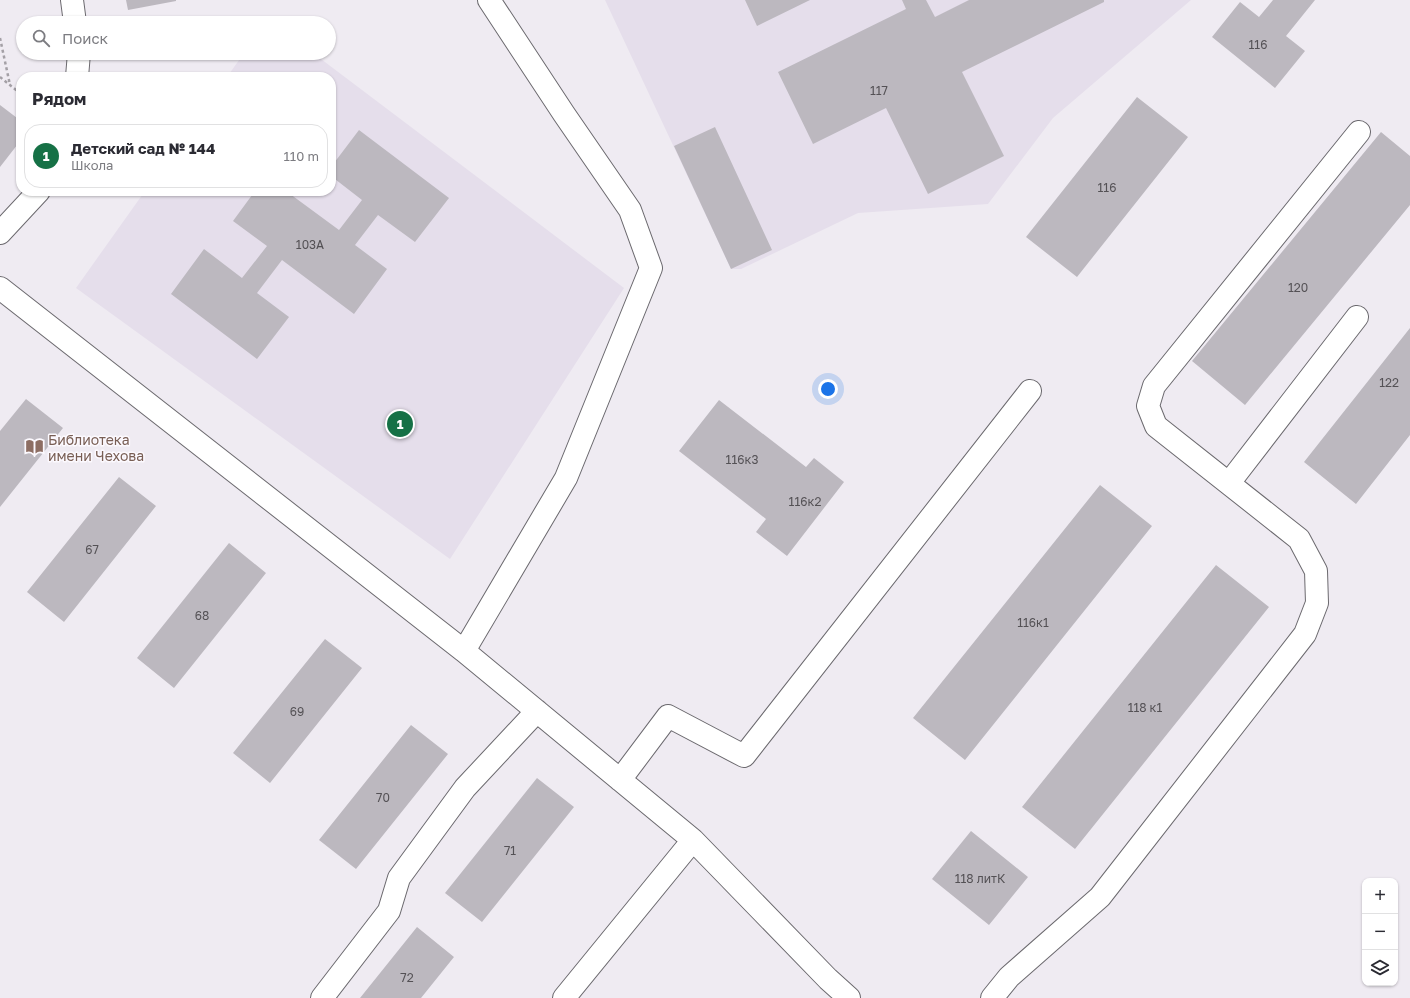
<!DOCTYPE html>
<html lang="ru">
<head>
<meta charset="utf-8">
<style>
  body { margin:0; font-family:"Golos Text",sans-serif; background:#f2f2f3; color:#2b2b33 }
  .controls { position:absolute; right:12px; bottom:12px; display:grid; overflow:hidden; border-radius:8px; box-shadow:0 1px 3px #0004 }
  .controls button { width:36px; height:36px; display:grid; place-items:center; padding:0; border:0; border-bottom:1px solid #e1e1e2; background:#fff; color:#2b2b33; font:20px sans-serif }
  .you { position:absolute; left:828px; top:389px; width:14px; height:14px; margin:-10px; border:3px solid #fff; border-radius:50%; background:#1a73e8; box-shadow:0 0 0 6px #1a73e833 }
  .badge { display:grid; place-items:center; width:26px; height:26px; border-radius:50%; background:#167146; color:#fff; font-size:13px; font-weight:700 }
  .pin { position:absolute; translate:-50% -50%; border:2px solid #fff; box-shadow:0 1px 4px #0006 }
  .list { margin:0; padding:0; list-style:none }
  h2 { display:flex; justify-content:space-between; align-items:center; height:52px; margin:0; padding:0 16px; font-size:17px }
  h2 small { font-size:13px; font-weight:400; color:#7c7c81 }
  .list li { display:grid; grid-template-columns:26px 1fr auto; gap:12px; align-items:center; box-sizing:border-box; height:64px; margin:0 8px 8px; padding:0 8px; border:1px solid #e1e1e2; border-radius:16px }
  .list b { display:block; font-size:15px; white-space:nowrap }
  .list p { margin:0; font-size:13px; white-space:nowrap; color:#7c7c81 }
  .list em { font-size:13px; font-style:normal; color:#7c7c81 }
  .icon { flex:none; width:22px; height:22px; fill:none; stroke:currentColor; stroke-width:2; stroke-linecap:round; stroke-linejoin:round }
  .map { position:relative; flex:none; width:1410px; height:998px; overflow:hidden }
  .search { position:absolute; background:#fff; box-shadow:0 1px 3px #0004; left:16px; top:16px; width:320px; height:44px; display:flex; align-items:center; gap:10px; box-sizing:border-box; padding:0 14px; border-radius:22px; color:#7c7c81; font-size:15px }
  .panel { position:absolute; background:#fff; box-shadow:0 1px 3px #0004; left:16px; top:72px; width:320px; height:124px; border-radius:16px }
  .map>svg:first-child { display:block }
</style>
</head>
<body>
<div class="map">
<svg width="1410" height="998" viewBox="0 0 1410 998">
  <rect width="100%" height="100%" fill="#efebf2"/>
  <path fill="#e5deeb" d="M 605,0 L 1191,0 L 1053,118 L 988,204 L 858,213 L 741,269 L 731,269 Z
    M 244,53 L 313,53 L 624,288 L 450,559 L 76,288 L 145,191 L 331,191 L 331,77 L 227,77 Z"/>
  <path fill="#bcb8bf" d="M 126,0 L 176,0 L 176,1 L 128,10 Z
    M 745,0 L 810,0 L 757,26 Z
    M 902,0 L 926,0 L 935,17 L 969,0 L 1104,0 L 1104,2 L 962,72 L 1004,156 L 928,194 L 886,108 L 813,144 L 778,72 L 906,9 Z
    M 1273,0 L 1315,0 L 1286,36 L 1305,51 L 1275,88 L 1212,37 L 1240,2 L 1259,17 Z
    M 1137,97 L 1188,137 L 1077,277 L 1026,237 Z
    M 0,105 L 21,121 L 21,140 L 0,167 Z
    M 715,127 L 772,250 L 731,269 L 674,146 Z
    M 359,130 L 449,198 L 415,242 L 378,215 L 355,245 L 387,269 L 354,314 L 282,260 L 257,293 L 289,317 L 257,359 L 171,294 L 204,249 L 242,278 L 267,246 L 233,221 L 255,191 L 286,191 L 339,230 L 362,200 L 331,176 L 331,167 Z
    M 1381,132 L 1410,156 L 1410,205 L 1245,405 L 1192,361 Z
    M 1410,328 L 1410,435 L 1356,504 L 1304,462 Z
    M 26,399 L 63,428 L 0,507 L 0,431 Z
    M 719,400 L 806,467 L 814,458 L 844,482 L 787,556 L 756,532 L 766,519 L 679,451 Z
    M 119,477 L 156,506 L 64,622 L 27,592 Z
    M 1100,485 L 1152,526 L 965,760 L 913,718 Z
    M 229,543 L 266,573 L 174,688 L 137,658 Z
    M 1216,565 L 1269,607 L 1075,849 L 1022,807 Z
    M 325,639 L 362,668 L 270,783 L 233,753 Z
    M 411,725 L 448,754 L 356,869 L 319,840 Z
    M 537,778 L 574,807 L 482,922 L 445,893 Z
    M 971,831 L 1028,877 L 989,925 L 932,879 Z
    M 417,927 L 454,957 L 421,998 L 360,998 Z"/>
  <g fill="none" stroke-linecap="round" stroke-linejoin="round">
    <defs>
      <path id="minor" d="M 72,0 L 75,23
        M 77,77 L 79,53
        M 0,233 L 39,191
        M 0,288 L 464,651 L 693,840 L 828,979 L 849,998
        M 1229,483 L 1357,317
        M 464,651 L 566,478 L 651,268 L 630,210 L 564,114 L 489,0
        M 620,780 L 668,716 L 744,756 L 1030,391
        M 322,998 L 389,911 L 399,878 L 465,788 L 537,711
        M 564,998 L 693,840
        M 992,998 L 1009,977 L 1100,897 L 1305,634 L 1317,603 L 1316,571 L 1299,539 L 1156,426 L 1148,406 L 1154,386 L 1359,132"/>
    </defs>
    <use href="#minor" stroke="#6b696e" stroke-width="24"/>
    <path stroke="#a4a0a6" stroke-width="2.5" stroke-dasharray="3 3" stroke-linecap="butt" d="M 0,38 L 10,85
      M 0,77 L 21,94"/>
    <use href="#minor" stroke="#fff" stroke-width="22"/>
  </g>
  <defs>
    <symbol id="library-bare" viewBox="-9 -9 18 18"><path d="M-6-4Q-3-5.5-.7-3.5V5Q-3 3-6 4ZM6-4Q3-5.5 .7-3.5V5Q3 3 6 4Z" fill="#8d6e63" stroke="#fcf9fe" stroke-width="2.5" paint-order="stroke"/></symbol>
  </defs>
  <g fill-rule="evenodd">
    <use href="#library-bare" x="22" y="434" width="25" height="25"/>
  </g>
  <g text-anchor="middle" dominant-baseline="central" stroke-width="3" stroke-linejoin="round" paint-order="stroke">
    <g font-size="12" fill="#545155">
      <text x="1258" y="44">116</text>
      <text x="879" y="90">117</text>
      <text x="1107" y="187">116</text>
      <text x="310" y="244">103А</text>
      <text x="1298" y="287">120</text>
      <text x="1389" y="382">122</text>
      <text x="742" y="459">116к3</text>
      <text x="805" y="501">116к2</text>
      <text x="92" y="549">67</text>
      <text x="202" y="615">68</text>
      <text x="1033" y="622">116к1</text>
      <text x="1145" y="707">118 к1</text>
      <text x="297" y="711">69</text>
      <text x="383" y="797">70</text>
      <text x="510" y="850">71</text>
      <text x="980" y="878">118 литК</text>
      <text x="407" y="977">72</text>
    </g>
    <g font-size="14" fill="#785e54" stroke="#fcf9fe" text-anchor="start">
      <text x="48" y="439">Библиотека<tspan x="48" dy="16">имени Чехова</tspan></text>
    </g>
  </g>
</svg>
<div class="controls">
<button>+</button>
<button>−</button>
<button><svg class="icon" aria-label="layers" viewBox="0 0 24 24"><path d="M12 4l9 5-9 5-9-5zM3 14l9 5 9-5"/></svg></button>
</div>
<div class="you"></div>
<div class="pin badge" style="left:400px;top:424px">1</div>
<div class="search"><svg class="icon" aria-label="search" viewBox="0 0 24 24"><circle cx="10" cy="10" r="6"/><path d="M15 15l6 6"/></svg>Поиск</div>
<section class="panel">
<h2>Рядом<small></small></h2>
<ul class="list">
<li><span class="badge">1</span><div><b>Детский сад № 144</b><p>Школа</p></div><em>110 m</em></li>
</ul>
</section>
</div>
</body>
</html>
